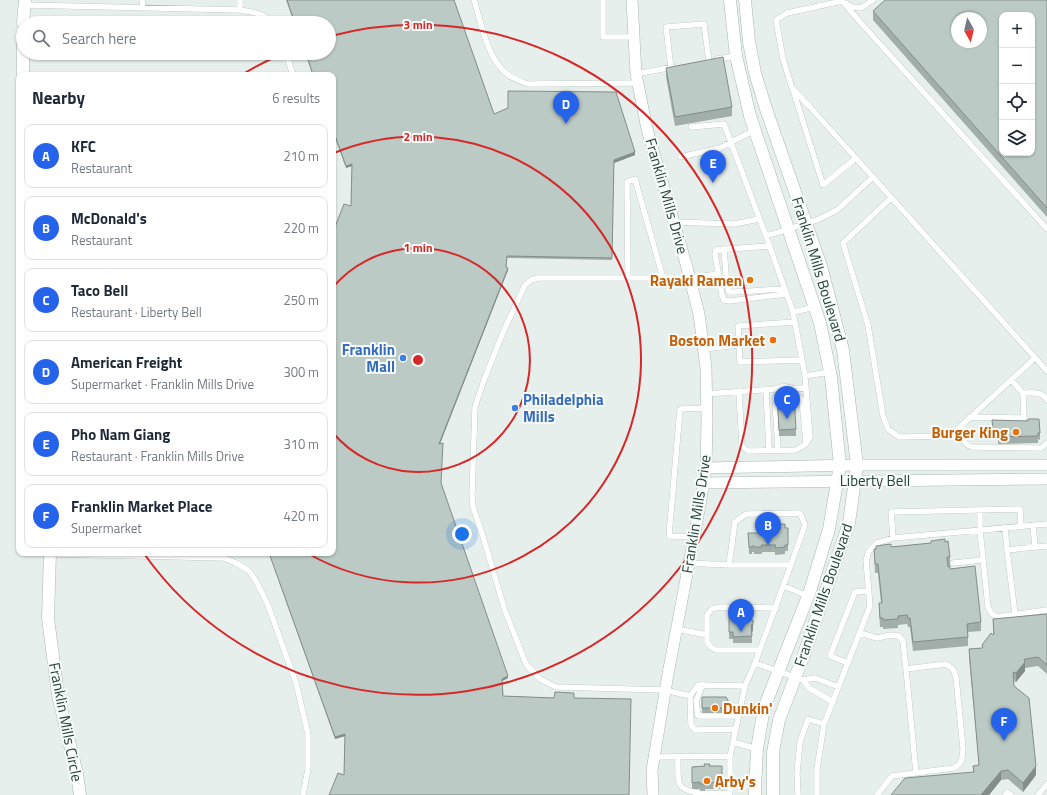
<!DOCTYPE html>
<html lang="en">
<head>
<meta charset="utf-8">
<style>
  body { margin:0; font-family:"Titillium Web",sans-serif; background:#f2f2f3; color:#1f2937 }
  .controls { position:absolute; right:12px; top:12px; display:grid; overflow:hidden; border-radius:8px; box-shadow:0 1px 3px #0004 }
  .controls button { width:36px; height:36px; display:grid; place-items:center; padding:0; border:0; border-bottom:1px solid #e0e1e3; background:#fff; color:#1f2937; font:20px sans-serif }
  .compass { position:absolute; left:951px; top:12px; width:36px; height:36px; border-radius:50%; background:#fff; box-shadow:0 1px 3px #0004; rotate:172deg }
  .you { position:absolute; left:462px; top:534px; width:14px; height:14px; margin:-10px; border:3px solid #fff; border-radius:50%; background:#1a73e8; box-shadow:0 0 0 6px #1a73e833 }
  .badge { display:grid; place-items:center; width:26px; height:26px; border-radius:50%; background:#2563eb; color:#fff; font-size:13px; font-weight:700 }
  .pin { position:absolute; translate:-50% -33px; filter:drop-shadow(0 1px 2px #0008) }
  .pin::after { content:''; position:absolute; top:21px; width:14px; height:12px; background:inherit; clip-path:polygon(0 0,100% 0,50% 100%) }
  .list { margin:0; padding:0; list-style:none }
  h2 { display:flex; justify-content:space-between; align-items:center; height:52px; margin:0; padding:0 16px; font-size:17px }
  h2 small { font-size:13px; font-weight:400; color:#747a83 }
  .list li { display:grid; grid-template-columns:26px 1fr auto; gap:12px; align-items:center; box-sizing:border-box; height:64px; margin:0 8px 8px; padding:0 8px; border:1px solid #e0e1e3; border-radius:8px }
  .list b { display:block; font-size:15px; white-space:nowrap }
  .list p { margin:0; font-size:13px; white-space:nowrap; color:#747a83 }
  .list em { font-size:13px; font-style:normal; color:#747a83 }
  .icon { flex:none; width:22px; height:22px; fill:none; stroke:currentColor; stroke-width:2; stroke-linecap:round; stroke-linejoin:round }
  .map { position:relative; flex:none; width:1047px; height:795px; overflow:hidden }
  .search { position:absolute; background:#fff; box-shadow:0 1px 3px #0004; left:16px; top:16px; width:320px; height:44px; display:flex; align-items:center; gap:10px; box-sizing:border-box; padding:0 14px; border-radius:22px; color:#747a83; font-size:15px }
  .panel { position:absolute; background:#fff; box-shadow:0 1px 3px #0004; left:16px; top:72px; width:320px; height:484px; border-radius:8px }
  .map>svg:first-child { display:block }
</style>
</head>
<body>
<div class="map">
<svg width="1047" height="795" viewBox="0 0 1047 795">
  <rect width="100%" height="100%" fill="#e6efeb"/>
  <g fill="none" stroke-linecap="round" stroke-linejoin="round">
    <defs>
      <path id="service" d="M 142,0 L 143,8
        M 240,0 L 240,10
        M 474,0 C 481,22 487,58 506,73 C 512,79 520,81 528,84 L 638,83
        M 603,0 L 603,37 L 634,37
        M 847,4 L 852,7 L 861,8 L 873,0
        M 24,5 L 240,10 C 252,12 264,13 272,23
        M 286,53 L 293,75
        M 717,59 L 736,56
        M 671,68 L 666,27 L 704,24 L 709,61
        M 636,74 L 673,67
        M 793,90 L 823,185 L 856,158
        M 691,127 L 724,124 L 766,236
        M 680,157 L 720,148 L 755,130
        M 891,198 L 843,243 L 868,325 L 883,416 L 888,429 L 899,437 L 950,436 L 1035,358
        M 674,222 L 734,224 L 759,219
        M 1047,229 L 861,23 L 842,1 L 787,13 L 776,20 L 783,59 L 792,88 L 810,107 L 1047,371
        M 769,246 L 716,250 L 715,254 L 722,295 L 724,300 L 730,301 L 786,294
        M 724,249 L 727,286 L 729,292 L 735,292 L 784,289
        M 628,278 L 627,182 L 635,179 L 663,278
        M 793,312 L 815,307
        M 795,322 L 738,326 L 740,362 L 802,360
        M 703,349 L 739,345
        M 805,376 L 793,312 L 766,236 L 817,220 L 837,210 L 873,177
        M 766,389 L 769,450
        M 739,391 L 742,446 L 748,451 L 796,450 L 806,444 L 810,437 L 805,376 L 830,372
        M 1023,393 C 1032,393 1042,391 1047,400
        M 706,394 L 775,389 L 783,386 L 794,389 L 806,388
        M 970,417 L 1024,418 L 1023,393 L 1011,380
        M 963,424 C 963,435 960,443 972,447 L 1041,448 L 1047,443
        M 778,450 L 775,400 L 777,394 C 786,390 795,393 802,400 L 806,443
        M 980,510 L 980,530 L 988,607 L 991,613 L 997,617 L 1047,610
        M 1033,525 L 1035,547
        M 1005,527 L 1007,550
        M 694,537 L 669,536 L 680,409 L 707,408
        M 893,538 L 891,512 L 1020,509 L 1021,526
        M 50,554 L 224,558 L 236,563 L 248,570 L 256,581 L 268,605 L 296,683 L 308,734 L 308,769 L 303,795
        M 688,563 L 729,565
        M 953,563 L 983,560
        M 784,586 L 808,596
        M 1015,614 L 1007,550 L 1047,546
        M 677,629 L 707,635
        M 860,633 L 877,638 L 891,635 L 899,636 L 903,641 L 906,669 L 946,664 L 953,669 L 956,677 L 963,749 C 962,758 963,763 954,768 L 892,776 L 877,795
        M 760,650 L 716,650 L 711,647 L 707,642 L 707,615 L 712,609 L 720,607 L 776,608
        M 755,663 C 772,617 789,571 805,525 L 800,513 L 746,514 L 735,522 L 729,565 L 791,565
        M 848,663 L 830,656 L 855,592 L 868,591
        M 906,669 L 916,773
        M 803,680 L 815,678 L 839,687
        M 703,684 L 696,701 L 698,716 L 739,716
        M 745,686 L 755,663 L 803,680 L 809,688 L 833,702
        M 690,696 L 665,690 L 556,687 L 540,679 L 526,664 L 505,611 L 482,533 L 473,507 L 472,495 L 475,407 L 484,380 L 504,330 L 525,285 L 531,280 L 538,278 L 690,278 L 718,274
        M 733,742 L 757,749
        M 655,757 L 730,756
        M 678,757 C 678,764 677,779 680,785 C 687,795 717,794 730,793 L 730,756 L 745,686 L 698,685 L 690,696 L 691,725 L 695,730 L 736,729
        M 798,795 L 797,773 L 800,742 L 808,719 L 824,724
        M 817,795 L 817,769 L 824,724 L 870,606 L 866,560 L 869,551 L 877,543 L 893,538 L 1047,524
        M 1005,795 L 1007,792 L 1011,795
        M 1038,795 L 1047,784"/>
      <path id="minor" d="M 632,0 L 636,74 L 647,129 L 686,264 L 699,314 L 706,368 L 707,421 L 706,468 L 700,505 L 668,674 L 652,770 L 653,795
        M 706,468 L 857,465 L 1047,465
        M 703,483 L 1047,479"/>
      <path id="tertiary" d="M 730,0 L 736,56 L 750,116 L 820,323 L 831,377 L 840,465 L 829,529 L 810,591 L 764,708 L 757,749 L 755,789 L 755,795
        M 745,0 L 749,42 L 755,73 L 766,109 L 821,266 L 843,350 L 857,465 L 849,523 L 803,657 L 779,720 L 773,752 L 773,795
        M 23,23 L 25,0
        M 23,75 L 23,40
        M 50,553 L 48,618 L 58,695 L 77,774 L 80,795"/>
    </defs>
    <use href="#service" stroke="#a8b8b2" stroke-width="6"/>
    <use href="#minor" stroke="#a8b8b2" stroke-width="12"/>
    <use href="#tertiary" stroke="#a8b8b2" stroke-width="13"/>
    <use href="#service" stroke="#fff" stroke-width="5.5"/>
    <use href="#minor" stroke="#fff" stroke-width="11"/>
    <use href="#tertiary" stroke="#fff" stroke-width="12"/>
  </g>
  <path fill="#a1aea9" d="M 286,0 L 454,0 L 494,114 L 635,155 L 614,163 L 612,260 L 507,258 L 506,267 L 508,270 L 440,444 L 441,484 L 508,678 L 502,681 L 503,696 L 554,698 L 574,693 L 344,775 L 345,736 L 335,739 L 269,553 L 333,553 L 351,206 L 352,166 L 346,168 L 333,133 L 333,75 L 313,75 L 305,53 L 329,53 L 329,23 L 294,23 Z
    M 1047,0 L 1047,217 L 873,20 L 873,11 Z
    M 666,68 L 732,107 L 732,116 L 675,126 L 666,77 Z
    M 777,395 L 796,429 L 796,436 L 779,436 Z
    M 992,420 L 1040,433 L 1040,440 L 1038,439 L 1038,443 L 998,444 L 998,435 L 993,435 Z
    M 785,528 L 788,528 L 788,551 L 785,551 L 785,554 L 775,555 L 775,552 L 762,552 L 762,554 L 754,554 L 754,552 L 752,552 L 752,554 L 749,554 L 748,533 L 768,533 Z
    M 945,542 L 950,557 L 950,566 L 948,566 L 948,567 L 950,569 L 981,622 L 981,631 L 968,632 L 968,646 L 913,651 L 910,627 L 908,627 L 907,624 L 898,625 L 898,628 L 883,629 L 883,627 L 880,627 L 879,612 L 879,603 L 881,603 L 878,573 L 875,573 L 874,549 L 876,549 L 876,546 L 891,547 Z
    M 729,614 L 751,620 L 753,631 L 752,632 L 752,643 L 733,643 L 733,639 L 729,639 Z
    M 1047,614 L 1047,674 L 1038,666 L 1025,668 L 1025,671 L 1016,682 L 1014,681 L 1014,686 L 1036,775 L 1023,792 L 1008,779 L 1001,780 L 989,795 L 891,795 L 973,772 L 973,766 L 979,765 L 969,658 L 969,649 L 982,648 L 982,645 L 993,634 L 993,619 Z
    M 702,697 L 728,700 L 728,713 L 702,713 Z
    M 704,766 L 722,766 L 722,789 L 705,789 L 705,791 L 700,791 L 700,789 L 692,789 L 692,767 Z"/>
  <path fill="#838d89" d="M 635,152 L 635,155 L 614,163 L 612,260 L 614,160 Z
    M 352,164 L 352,166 L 346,168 L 346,166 Z
    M 508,268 L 508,270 L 439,446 L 439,444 Z
    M 751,625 L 753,625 L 753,631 L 751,632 Z
    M 1025,659 L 1025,671 L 1016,682 L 1016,673 Z
    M 508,676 L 508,678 L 502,681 L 502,679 Z
    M 345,734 L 345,736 L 335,739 L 335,737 Z
    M 1036,766 L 1036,775 L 1023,792 L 1023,783 Z
    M 1001,771 L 1001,780 L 989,795 L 981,795 Z"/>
  <path fill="#bbcac4" stroke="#838d89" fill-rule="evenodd" d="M 287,0 L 454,0 L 494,114 L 508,108 L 508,91 L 616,92 L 635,152 L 614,160 L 612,258 L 507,256 L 506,267 L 508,268 L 439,444 L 443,443 L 441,483 L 508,676 L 502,679 L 503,696 L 554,698 L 555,692 L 574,693 L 574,698 L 631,699 L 629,795 L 329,795 L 338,773 L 344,775 L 345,734 L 335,737 L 269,553 L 333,553 L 333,232 L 344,204 L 351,206 L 352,164 L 346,166 L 333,130 L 333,75 L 313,75 L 306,53 L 329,53 L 329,23 L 295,23 Z
    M 885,0 L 1047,0 L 1047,208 L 873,11 ZM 1002,15 L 1032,15 L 1032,153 L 1002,153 ZM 957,18 L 981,18 L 981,42 L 957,42 Z
    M 723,57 L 732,107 L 675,117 L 666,68 Z
    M 777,395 L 794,395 L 796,429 L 779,430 Z
    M 1028,419 L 1039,419 L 1040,433 L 1038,433 L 1038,436 L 998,437 L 998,429 L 993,429 L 992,420 L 1028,421 Z
    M 785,524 L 785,528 L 788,528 L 788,545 L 785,545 L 785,547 L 775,548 L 776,545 L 761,545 L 762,547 L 754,547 L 754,546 L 752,546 L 752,547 L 749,547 L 748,533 L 768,533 L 768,525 Z
    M 945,539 L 945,542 L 948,541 L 950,557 L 947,557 L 948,567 L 950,566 L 950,569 L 975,566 L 981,622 L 967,624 L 968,637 L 913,642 L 910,618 L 908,618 L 907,615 L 898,616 L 898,619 L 883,620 L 883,618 L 880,618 L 879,603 L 882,603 L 878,564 L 875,564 L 874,549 L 876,549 L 876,546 L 891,544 L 891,547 L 931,543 L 931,541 Z
    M 751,613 L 751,620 L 753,620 L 753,625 L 751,625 L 752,636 L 733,637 L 733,632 L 729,632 L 729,614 Z
    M 1047,614 L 1047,665 L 1038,657 L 1025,659 L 1024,660 L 1025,662 L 1016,673 L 1014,672 L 1013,673 L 1014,686 L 1029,698 L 1036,766 L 1023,783 L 1008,770 L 1001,771 L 981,795 L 891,795 L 905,778 L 974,772 L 973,766 L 979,765 L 969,649 L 982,648 L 983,647 L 982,645 L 991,633 L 993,635 L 994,634 L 993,619 Z
    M 702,697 L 726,697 L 728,700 L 728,708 L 702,708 Z
    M 704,764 L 710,764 L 709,766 L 722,766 L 722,782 L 705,783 L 705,784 L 700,784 L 700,782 L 692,783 L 692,767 L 705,766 Z"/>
  <g fill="none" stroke="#d62828" stroke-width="2">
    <path d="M333 287A112 112 0 1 1 333 433"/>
    <path d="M334 153A223 223 0 1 1 307 553"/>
    <path d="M243 74A335 335 0 0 1 282 54M331 36A335 335 0 1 1 145 555"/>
  </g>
  <g fill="#e8710a" stroke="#f7fbf9" stroke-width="1.5">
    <circle cx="750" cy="280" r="4"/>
    <circle cx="773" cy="340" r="4"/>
    <circle cx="1016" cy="432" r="4"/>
    <circle cx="715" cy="708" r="4"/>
    <circle cx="707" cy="781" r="4"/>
  </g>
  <g fill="#3f7fe0" stroke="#f7fbf9" stroke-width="1.5">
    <circle cx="403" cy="358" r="4"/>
    <circle cx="515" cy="408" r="4"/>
  </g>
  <g text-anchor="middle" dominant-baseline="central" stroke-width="4" stroke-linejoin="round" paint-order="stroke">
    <g font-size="15" fill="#24423a" stroke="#f7fbf9">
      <text transform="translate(667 196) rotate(74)">Franklin Mills Drive</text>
      <text transform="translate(819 269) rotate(73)">Franklin Mills Boulevard</text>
      <text x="875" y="480">Liberty Bell</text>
      <text transform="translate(696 514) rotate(-81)">Franklin Mills Drive</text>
      <text transform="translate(823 595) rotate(-71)">Franklin Mills Boulevard</text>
      <text transform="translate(66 722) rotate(79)">Franklin Mills Circle</text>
    </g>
    <g font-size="15" font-weight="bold" fill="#c56008" stroke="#f7fbf9" text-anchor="end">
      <text x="742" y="280">Rayaki Ramen</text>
      <text x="765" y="340">Boston Market</text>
      <text x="1008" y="432">Burger King</text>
      <text x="723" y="708" text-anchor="start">Dunkin'</text>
      <text x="715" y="781" text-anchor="start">Arby's</text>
    </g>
    <g font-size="15" font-weight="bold" fill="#366cbe" stroke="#f7fbf9" text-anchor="end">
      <text x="395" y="349">Franklin<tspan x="395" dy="17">Mall</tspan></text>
      <text x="523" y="399" text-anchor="start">Philadelphia<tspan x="523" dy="17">Mills</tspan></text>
    </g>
  </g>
  <circle cx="418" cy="360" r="6" fill="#d62828" stroke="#f7fbf9" stroke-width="2"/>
  <g font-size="12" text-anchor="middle" font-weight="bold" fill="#d62828" stroke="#f7fbf9" stroke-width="4" stroke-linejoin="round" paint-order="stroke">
    <text x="418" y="29">3 min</text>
    <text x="418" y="141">2 min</text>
    <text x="418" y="252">1 min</text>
  </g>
</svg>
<div class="controls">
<button>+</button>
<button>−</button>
<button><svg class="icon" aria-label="locate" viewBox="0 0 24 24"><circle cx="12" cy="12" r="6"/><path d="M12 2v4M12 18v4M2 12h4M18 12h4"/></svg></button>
<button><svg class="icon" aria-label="layers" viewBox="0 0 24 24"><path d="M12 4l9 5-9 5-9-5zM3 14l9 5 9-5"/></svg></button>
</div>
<svg class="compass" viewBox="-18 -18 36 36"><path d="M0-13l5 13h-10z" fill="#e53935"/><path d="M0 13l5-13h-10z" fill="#747a83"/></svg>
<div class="you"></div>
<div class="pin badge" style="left:741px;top:632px">A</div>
<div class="pin badge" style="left:768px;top:545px">B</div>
<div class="pin badge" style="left:787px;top:419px">C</div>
<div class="pin badge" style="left:566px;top:124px">D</div>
<div class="pin badge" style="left:713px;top:183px">E</div>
<div class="pin badge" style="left:1004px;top:741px">F</div>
<div class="search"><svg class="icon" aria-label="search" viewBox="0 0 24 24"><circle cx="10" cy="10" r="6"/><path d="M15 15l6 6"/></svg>Search here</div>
<section class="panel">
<h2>Nearby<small>6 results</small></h2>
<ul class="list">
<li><span class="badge">A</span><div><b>KFC</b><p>Restaurant</p></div><em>210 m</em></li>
<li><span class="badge">B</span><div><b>McDonald's</b><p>Restaurant</p></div><em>220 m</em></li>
<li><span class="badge">C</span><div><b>Taco Bell</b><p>Restaurant · Liberty Bell</p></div><em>250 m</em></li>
<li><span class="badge">D</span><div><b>American Freight</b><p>Supermarket · Franklin Mills Drive</p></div><em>300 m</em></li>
<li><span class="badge">E</span><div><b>Pho Nam Giang</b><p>Restaurant · Franklin Mills Drive</p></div><em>310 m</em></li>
<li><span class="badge">F</span><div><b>Franklin Market Place</b><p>Supermarket</p></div><em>420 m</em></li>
</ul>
</section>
</div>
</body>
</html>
